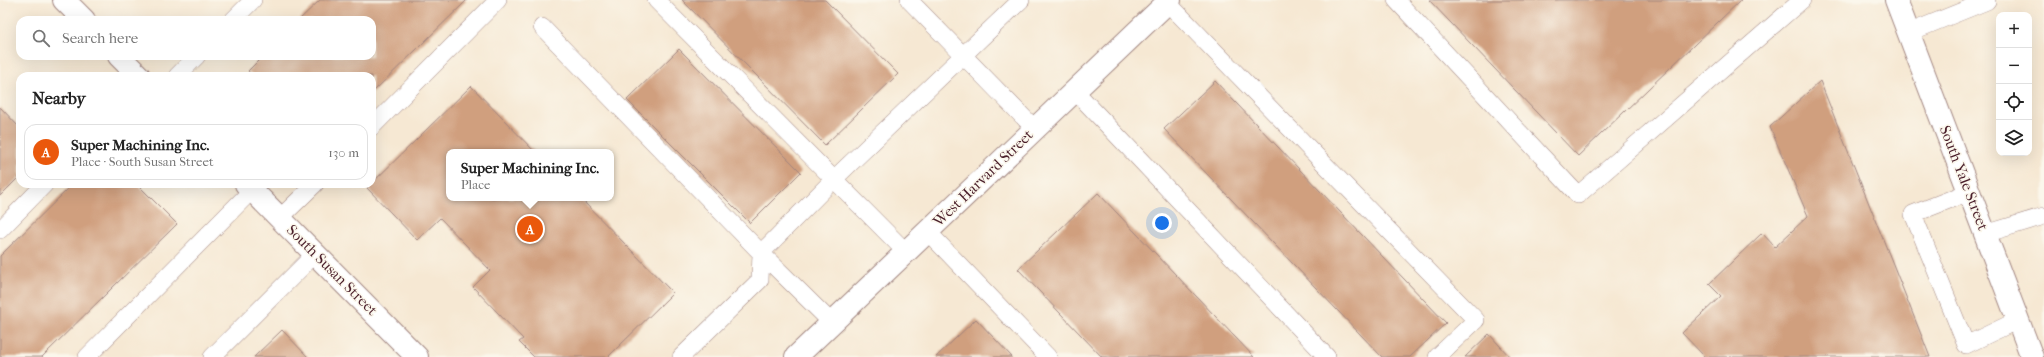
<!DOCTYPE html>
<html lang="en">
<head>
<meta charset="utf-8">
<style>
  body { margin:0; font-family:"IM FELL French Canon",serif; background:#f6f6f6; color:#222 }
  .controls { position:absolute; right:12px; top:12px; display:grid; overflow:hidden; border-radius:8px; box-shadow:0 4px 16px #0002 }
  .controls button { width:36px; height:36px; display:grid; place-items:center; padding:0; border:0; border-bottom:1px solid #e0e0e0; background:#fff; color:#222; font:20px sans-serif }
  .you { position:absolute; left:1162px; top:223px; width:14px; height:14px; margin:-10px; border:3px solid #fff; border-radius:50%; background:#1a73e8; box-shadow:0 0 0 6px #1a73e833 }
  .badge { display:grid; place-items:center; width:26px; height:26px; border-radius:50%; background:#ea580c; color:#fff; font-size:13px; font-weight:700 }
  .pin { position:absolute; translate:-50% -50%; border:2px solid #fff; box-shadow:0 1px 4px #0006 }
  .popup { position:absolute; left:446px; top:149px; width:168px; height:52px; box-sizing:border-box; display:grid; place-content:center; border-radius:8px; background:#fff; filter:drop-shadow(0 1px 3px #0005); font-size:13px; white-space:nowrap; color:#767676 }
  .popup b { font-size:15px; color:#222 }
  .popup::after { content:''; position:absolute; left:50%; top:100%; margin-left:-8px; border:8px solid transparent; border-top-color:#fff }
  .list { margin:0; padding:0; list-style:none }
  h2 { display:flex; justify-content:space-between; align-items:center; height:52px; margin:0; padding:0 16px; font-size:17px }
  h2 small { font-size:13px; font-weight:400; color:#767676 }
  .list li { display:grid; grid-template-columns:26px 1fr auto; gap:12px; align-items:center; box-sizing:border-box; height:56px; margin:0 8px 8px; padding:0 8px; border:1px solid #e0e0e0; border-radius:12px }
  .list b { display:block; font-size:15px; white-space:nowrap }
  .list p { margin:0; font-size:13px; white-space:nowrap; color:#767676 }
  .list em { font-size:13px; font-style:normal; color:#767676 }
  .icon { flex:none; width:22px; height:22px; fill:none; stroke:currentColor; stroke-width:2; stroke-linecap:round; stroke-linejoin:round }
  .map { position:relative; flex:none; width:2044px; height:357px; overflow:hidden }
  .search { position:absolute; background:#fff; box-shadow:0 4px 16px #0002; left:16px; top:16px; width:360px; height:44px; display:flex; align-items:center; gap:10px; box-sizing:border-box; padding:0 14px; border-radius:12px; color:#767676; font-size:15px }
  .panel { position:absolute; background:#fff; box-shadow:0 4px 16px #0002; left:16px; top:72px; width:360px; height:116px; border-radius:12px }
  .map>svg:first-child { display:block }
</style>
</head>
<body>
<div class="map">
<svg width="2044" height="357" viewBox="0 0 2044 357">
  <rect width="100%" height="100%" fill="#fbf7ec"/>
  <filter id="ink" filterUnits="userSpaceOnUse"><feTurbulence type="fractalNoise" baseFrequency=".025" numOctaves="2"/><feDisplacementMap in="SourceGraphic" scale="8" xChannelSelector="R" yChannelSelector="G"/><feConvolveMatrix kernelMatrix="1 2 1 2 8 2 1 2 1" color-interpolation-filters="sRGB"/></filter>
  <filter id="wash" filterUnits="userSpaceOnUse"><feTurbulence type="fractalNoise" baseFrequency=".012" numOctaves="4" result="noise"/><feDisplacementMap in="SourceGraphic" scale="16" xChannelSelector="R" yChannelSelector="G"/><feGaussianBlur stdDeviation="0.9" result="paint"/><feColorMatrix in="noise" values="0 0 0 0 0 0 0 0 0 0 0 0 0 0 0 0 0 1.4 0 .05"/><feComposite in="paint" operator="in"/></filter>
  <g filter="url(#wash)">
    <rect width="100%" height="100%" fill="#f6e8d3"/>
    <g id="blocks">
      <path fill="#d09f7e" d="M 320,0 L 467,0 L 372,93 L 372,76 L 253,76 L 248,71 L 263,56 L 372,56 L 372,20 L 299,20 Z
        M 682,0 L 825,0 L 898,74 L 825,145 Z
        M 1429,0 L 1741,0 L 1578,156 Z
        M 679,49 L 801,172 L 750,223 L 627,100 Z
        M 1215,81 L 1446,323 L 1410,357 L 1382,357 L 1164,129 Z
        M 1820,81 L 1930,357 L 1705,357 L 1682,333 L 1721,296 L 1709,284 L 1762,233 L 1775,247 L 1808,216 L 1770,127 Z
        M 471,86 L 535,152 L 449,152 L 449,198 L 580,198 L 673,293 L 608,357 L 534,357 L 519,342 L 523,339 L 473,287 L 490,270 L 440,218 L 417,240 L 367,188 Z
        M 0,107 L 20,128 L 20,176 L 0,196 Z
        M 73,184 L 137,184 L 177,224 L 42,357 L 0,357 L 0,256 Z
        M 1098,193 L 1254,357 L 1102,357 L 1018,269 Z
        M 976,319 L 1012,357 L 936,357 Z
        M 282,330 L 308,357 L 254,357 Z
        M 1489,334 L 1510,357 L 1465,357 Z"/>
    </g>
  </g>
  <g filter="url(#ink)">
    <use href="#blocks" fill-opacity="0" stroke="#a0847f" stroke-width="1"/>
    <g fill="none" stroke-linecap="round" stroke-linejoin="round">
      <defs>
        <path id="service" d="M 656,0 L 906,252
          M 909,0 L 1035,129
          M 1165,0 L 1476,320 L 1437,357
          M 1396,0 L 1578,195 L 1802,0
          M 233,20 L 253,0
          M 542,27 L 761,253 L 832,323
          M 1908,33 L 1987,1 L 1986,0
          M 177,76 L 197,56
          M 1075,91 L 1327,357
          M 372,127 L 498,0
          M 1969,192 L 1913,214 L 1966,345 L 2018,320
          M 280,218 L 315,184
          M 0,230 L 45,184
          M 927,231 L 1048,357
          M 1985,234 L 2044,216
          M 87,357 L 252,190
          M 212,357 L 315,254
          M 681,357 L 760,280 L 761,253 L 834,179 L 1021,0"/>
        <path id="minor" d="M 64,0 L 84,20
          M 1896,0 L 2032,357
          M 119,56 L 139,76
          M 246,184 L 417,357"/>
        <path id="tertiary" d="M 796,357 L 1170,0"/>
      </defs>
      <use href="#service" stroke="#a0847f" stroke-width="18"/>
      <use href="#minor" stroke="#a0847f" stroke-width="24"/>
      <use href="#tertiary" stroke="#a0847f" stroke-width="24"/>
      <use href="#service" stroke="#fff" stroke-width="17"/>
      <use href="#minor" stroke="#fff" stroke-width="22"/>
      <use href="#tertiary" stroke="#fff" stroke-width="22"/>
    </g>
  </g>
  <g text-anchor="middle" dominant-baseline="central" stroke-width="3" stroke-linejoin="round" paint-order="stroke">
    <g font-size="15" fill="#4a1f2b" stroke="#fbf7ec">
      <text transform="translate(983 178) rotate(-44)">West Harvard Street</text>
      <text transform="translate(1964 178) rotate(69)">South Yale Street</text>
      <text transform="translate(332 270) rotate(45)">South Susan Street</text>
    </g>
  </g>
</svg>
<div class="controls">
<button>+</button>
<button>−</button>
<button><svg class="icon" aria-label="locate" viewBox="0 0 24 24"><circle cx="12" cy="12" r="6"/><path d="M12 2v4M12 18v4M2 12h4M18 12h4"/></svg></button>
<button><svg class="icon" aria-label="layers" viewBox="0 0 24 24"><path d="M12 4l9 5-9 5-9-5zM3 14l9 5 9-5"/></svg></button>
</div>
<div class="you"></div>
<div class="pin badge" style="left:530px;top:229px">A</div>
<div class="popup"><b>Super Machining Inc.</b>Place</div>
<div class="search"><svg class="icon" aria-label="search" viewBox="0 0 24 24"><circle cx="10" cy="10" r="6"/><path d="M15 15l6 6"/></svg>Search here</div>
<section class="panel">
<h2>Nearby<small></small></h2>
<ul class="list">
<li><span class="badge">A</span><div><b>Super Machining Inc.</b><p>Place · South Susan Street</p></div><em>130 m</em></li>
</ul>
</section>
</div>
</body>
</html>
